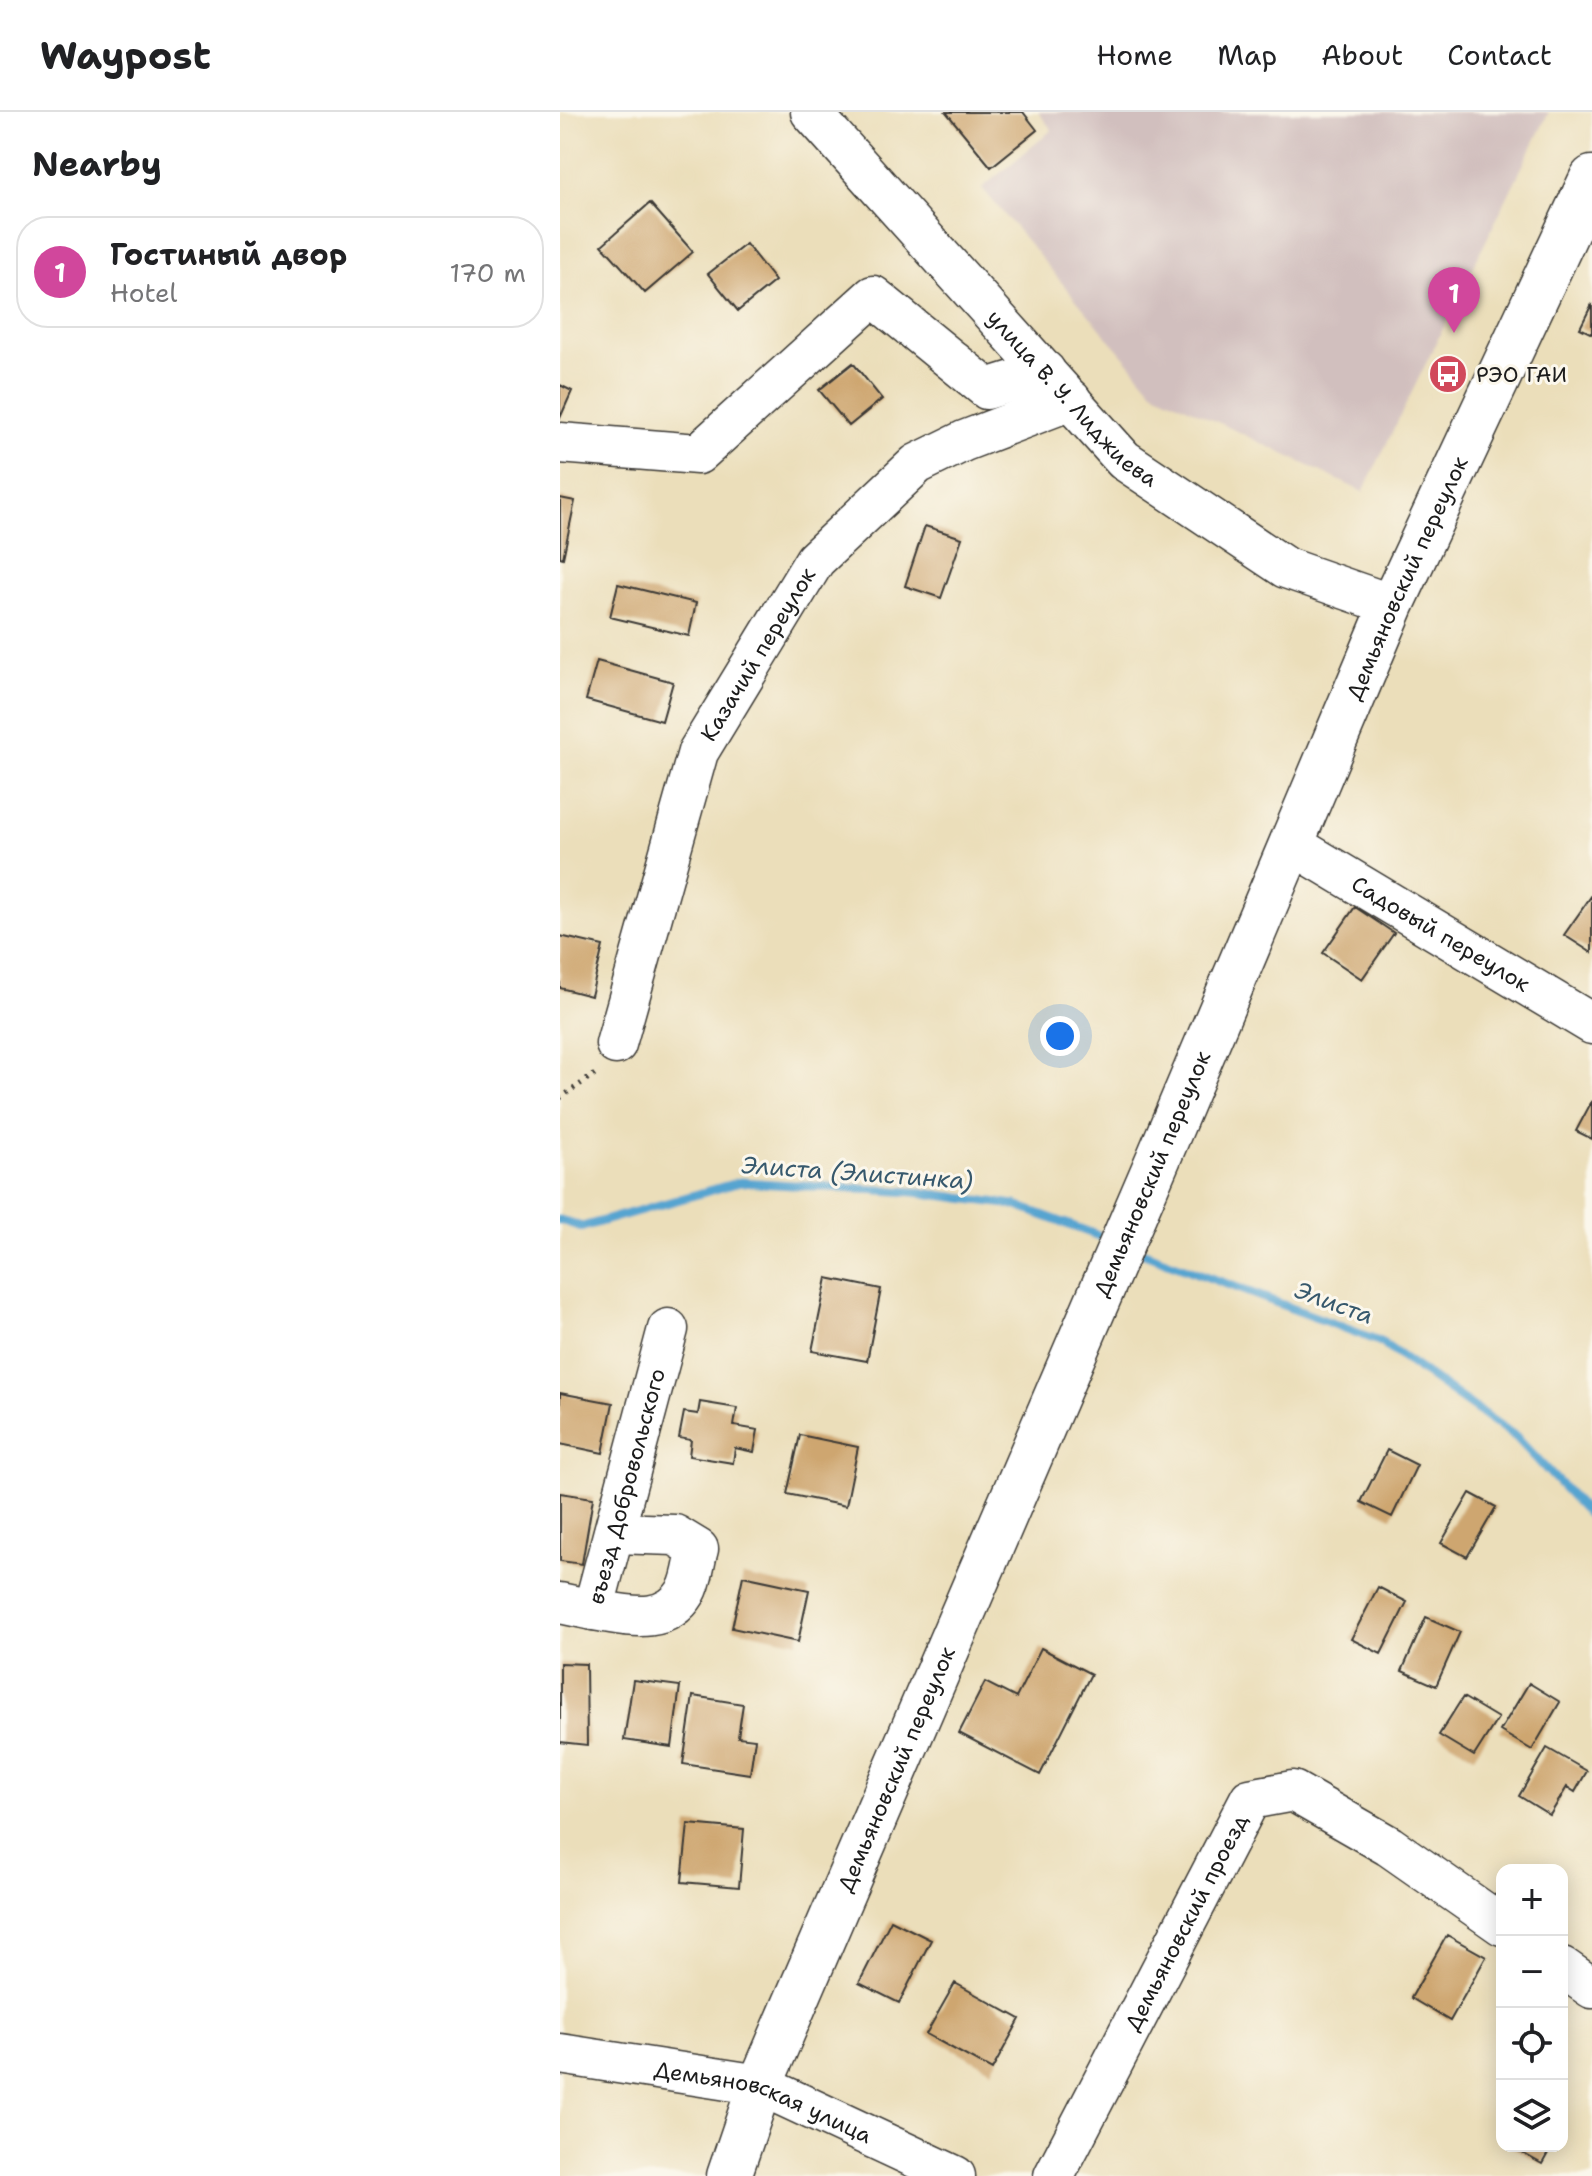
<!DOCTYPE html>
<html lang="en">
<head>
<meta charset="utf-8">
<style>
  body { margin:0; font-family:"Shantell Sans",sans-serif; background:#f2f2f2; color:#202124 }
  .controls { position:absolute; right:24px; bottom:24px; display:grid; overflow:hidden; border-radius:16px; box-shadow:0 4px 20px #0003 }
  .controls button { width:72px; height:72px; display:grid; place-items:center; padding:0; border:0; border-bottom:2px solid #e0e0e0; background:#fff; color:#202124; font:40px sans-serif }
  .you { position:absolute; left:500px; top:924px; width:28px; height:28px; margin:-20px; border:6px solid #fff; border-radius:50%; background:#1a73e8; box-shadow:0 0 0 12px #1a73e833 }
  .badge { display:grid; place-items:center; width:52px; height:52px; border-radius:50%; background:#d1495b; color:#fff; font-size:26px; font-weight:700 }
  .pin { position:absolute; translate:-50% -66px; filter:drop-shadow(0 2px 4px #0008) }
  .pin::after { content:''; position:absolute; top:42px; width:28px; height:24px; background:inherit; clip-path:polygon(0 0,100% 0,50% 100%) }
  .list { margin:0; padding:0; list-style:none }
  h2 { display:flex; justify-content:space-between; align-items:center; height:104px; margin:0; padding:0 32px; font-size:34px }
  h2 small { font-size:26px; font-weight:400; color:#757577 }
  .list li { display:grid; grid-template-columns:52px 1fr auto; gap:24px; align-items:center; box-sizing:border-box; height:112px; margin:0 16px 16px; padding:0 16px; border:2px solid #e0e0e0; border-radius:32px }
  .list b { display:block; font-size:30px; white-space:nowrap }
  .list p { margin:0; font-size:26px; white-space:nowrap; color:#757577 }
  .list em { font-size:26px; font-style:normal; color:#757577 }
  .icon { flex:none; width:44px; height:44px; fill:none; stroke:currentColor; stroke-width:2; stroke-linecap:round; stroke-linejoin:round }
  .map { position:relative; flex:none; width:1032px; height:2064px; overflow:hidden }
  header { display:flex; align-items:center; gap:48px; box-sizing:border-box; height:112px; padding:0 40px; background:#fff; border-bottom:2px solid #e0e0e0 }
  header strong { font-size:38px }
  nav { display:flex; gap:44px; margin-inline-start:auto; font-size:28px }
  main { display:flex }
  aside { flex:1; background:#fff }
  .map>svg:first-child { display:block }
</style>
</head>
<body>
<header>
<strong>Waypost</strong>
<nav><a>Home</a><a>Map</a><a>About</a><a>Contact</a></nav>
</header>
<main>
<aside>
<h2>Nearby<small></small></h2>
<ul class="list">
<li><span class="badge" style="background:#d1479c">1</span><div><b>Гостиный двор</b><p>Hotel</p></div><em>170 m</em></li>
</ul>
</aside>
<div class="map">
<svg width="1032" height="2064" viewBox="0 0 1032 2064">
  <rect width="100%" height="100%" fill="#fbf7ec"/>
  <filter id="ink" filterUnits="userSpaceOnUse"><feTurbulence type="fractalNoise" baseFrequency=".0125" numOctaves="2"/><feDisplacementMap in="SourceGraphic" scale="16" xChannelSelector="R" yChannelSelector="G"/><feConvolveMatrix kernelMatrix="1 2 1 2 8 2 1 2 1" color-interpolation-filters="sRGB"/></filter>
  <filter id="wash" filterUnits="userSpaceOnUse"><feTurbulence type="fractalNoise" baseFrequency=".006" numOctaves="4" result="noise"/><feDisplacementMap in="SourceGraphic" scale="32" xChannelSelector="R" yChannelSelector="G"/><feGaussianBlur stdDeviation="1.8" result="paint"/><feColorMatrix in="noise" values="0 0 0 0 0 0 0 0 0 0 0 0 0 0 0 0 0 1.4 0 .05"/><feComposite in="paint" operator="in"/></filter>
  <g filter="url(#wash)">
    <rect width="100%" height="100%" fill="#ebdeba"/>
    <path fill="#d1bfbe" d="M 478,0 L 989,0 L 803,380 L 593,279 L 422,76 L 492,18 Z"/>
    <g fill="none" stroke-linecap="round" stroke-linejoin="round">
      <path stroke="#57a4d0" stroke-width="9" d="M 0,1108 L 22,1115 L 180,1070 L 355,1080 L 455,1093 L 550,1128
        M 571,1136 L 819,1229 L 956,1325 L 1032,1406"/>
    </g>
    <g id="blocks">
      <path fill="#cea670" d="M 386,0 L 463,0 L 477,18 L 431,55 Z
        M 90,91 L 133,140 L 85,181 L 42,133 Z
        M 186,132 L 215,169 L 178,199 L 148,162 Z
        M 1032,192 L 1032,222 L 1020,216 Z
        M 293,251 L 322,287 L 289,314 L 259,278 Z
        M 0,273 L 12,279 L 0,306 Z
        M 0,386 L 15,389 L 3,446 L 0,445 Z
        M 365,414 L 402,426 L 381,486 L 345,474 Z
        M 58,472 L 136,491 L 129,524 L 50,505 Z
        M 37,549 L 113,570 L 102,609 L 26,588 Z
        M 1032,783 L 1032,841 L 1004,823 Z
        M 795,795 L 834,821 L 802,867 L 763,841 Z
        M 0,824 L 43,834 L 31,884 L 0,876 Z
        M 1032,989 L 1032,1027 L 1016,1019 Z
        M 267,1166 L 321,1177 L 307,1249 L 252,1239 Z
        M 0,1281 L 53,1291 L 43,1341 L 0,1332 Z
        M 140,1290 L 177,1296 L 174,1314 L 198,1318 L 194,1340 L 175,1336 L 173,1351 L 129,1344 L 131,1328 L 119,1326 L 124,1300 L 138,1302 Z
        M 240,1323 L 298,1335 L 286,1394 L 227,1382 Z
        M 827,1338 L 857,1353 L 832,1405 L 801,1390 Z
        M 0,1381 L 33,1386 L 22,1452 L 0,1449 Z
        M 910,1381 L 936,1395 L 907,1445 L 881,1431 Z
        M 183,1464 L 249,1478 L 238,1530 L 172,1516 Z
        M 818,1475 L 847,1490 L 821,1542 L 791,1527 Z
        M 866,1505 L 900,1520 L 876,1574 L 842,1559 Z
        M 481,1536 L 531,1562 L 480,1663 L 399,1621 L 425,1570 L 456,1586 Z
        M 0,1551 L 26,1552 L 27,1633 L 0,1630 Z
        M 73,1568 L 120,1574 L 112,1635 L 64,1628 Z
        M 969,1571 L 1000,1590 L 972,1638 L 940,1619 Z
        M 133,1584 L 183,1592 L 178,1625 L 195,1627 L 190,1662 L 123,1652 Z
        M 903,1585 L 938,1606 L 914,1644 L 879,1623 Z
        M 987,1636 L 1027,1659 L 1015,1680 L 1007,1675 L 990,1703 L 959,1684 Z
        M 128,1712 L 184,1717 L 179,1775 L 122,1770 Z
        M 331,1808 L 371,1828 L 339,1891 L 299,1871 Z
        M 887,1823 L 926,1845 L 890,1909 L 851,1886 Z
        M 395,1871 L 460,1907 L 432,1958 L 366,1922 Z
        M 950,2034 L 992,2034 L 982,2052 Z"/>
    </g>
  </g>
  <g filter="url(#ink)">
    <use href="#blocks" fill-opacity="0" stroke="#3b3934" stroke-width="2"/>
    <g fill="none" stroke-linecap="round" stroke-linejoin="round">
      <defs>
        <g id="minor">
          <path id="s1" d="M 251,0 L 564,348 L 726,456 L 832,493"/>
          <path d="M 0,331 L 138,342 L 313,184 L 427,277 L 485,259"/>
          <path id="s2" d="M 730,731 L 1032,912"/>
          <path id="s3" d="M 56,932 L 138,640 L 255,448 L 357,352 L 404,329 L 511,288"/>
          <path id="s4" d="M 0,1491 L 33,1498 L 108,1217"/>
          <path d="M 33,1498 C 66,1503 105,1515 126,1480 C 133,1468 134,1450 138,1437 L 115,1423 L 54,1421"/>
          <path d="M 1002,1855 L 1032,1876"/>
          <path id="s5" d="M 0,1942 L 200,1973 L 395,2064"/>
          <path id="s6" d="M 494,2064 L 690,1687 L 733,1679 L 829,1734 L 942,1813"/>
        </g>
        <g id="major">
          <path id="s7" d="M 169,2064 L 200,1973 L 599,1045 L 832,493 L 1032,66"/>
        </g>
      </defs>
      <use href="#minor" stroke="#3b3934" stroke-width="43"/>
      <use href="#major" stroke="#3b3934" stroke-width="47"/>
      <path stroke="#3b3934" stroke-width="5" stroke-dasharray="2 6" stroke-linecap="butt" d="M 0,986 L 38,960"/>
      <use href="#minor" stroke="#fff" stroke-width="40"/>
      <use href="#major" stroke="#fff" stroke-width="44"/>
    </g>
  </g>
  <defs>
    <symbol id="bus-disc" viewBox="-11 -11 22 22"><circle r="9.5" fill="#d1495b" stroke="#fbf7ec"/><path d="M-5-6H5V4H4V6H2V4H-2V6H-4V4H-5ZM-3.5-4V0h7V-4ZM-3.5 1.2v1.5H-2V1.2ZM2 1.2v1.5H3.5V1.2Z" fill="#fff"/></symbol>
  </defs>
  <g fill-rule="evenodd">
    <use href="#bus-disc" x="866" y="240" width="44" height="44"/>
  </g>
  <g text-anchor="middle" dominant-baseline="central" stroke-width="6" stroke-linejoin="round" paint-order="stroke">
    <g font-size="22" fill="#1c1c1c" stroke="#fbf7ec" text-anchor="start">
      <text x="916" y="262">РЭО ГАИ</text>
    </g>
    <g font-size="22" fill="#1c1c1c" stroke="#fbf7ec">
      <text stroke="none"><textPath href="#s1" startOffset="388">улица В. У. Лиджиева</textPath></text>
      <text stroke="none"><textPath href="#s7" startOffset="1736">Демьяновский переулок</textPath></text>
      <text stroke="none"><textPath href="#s3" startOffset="418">Казачий переулок</textPath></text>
      <text stroke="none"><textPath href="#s2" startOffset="176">Садовый переулок</textPath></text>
      <text stroke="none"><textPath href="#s7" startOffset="1088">Демьяновский переулок</textPath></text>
      <text stroke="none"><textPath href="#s4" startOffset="162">въезд Добровольского</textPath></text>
      <text stroke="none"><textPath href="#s7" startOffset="440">Демьяновский переулок</textPath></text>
      <text stroke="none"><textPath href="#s6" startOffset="286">Демьяновский проезд</textPath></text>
      <text stroke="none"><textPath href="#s5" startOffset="210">Демьяновская улица</textPath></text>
    </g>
    <g font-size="24" font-style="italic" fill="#37596d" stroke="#fbf7ec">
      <text transform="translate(297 1061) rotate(4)">Элиста (Элистинка)</text>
      <text transform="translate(774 1191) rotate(20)">Элиста</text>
    </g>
  </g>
</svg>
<div class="controls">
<button>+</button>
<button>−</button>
<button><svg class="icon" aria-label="locate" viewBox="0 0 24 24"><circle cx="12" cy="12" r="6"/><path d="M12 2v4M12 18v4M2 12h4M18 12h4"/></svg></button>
<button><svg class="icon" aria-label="layers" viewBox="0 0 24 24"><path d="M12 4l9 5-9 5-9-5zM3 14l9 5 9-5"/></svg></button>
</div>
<div class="you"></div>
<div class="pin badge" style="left:894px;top:221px;background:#d1479c">1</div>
</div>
</main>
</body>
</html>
